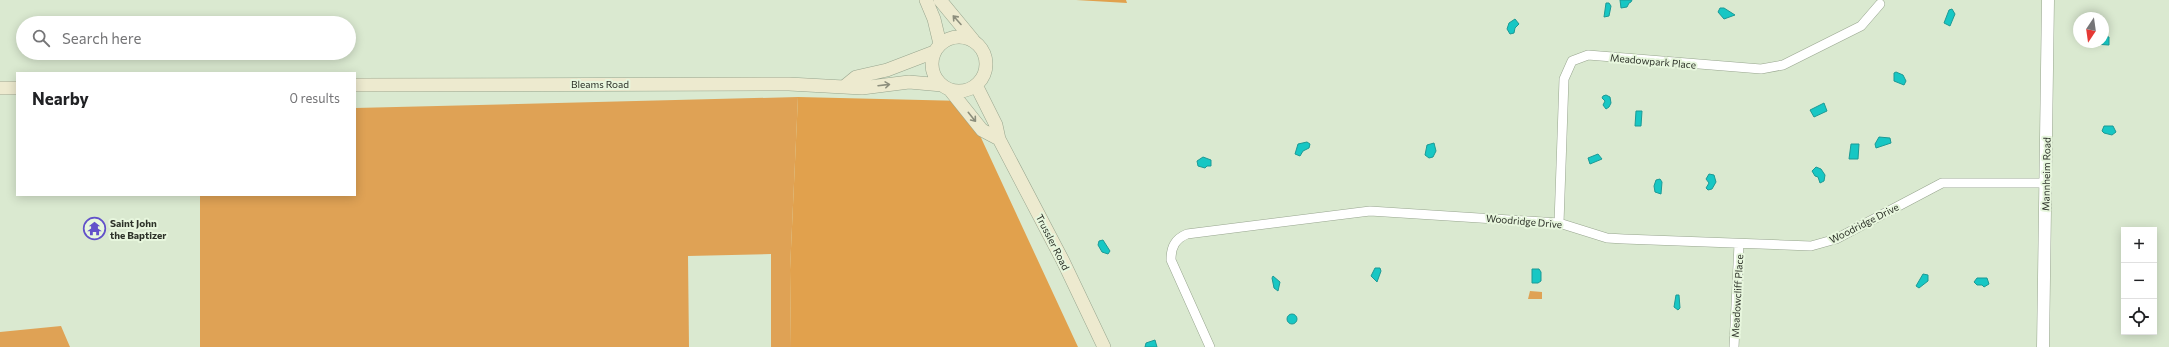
<!DOCTYPE html>
<html lang="en">
<head>
<meta charset="utf-8">
<style>
  body { margin:0; font-family:Commissioner,sans-serif; background:#f2f2f2; color:#202124 }
  .controls { position:absolute; right:12px; bottom:12px; display:grid; overflow:hidden; border-radius:0px; box-shadow:0 2px 10px #0003 }
  .controls button { width:36px; height:36px; display:grid; place-items:center; padding:0; border:0; border-bottom:1px solid #e0e0e0; background:#fff; color:#202124; font:20px sans-serif }
  .compass { position:absolute; left:2073px; top:12px; width:36px; height:36px; border-radius:50%; background:#fff; box-shadow:0 2px 10px #0003; rotate:193deg }
  .list { margin:0; padding:0; list-style:none }
  h2 { display:flex; justify-content:space-between; align-items:center; height:52px; margin:0; padding:0 16px; font-size:17px }
  h2 small { font-size:13px; font-weight:400; color:#757577 }
  .icon { flex:none; width:22px; height:22px; fill:none; stroke:currentColor; stroke-width:2; stroke-linecap:round; stroke-linejoin:round }
  .map { position:relative; flex:none; width:2169px; height:347px; overflow:hidden }
  .search { position:absolute; background:#fff; box-shadow:0 2px 10px #0003; left:16px; top:16px; width:340px; height:44px; display:flex; align-items:center; gap:10px; box-sizing:border-box; padding:0 14px; border-radius:22px; color:#757577; font-size:15px }
  .panel { position:absolute; background:#fff; box-shadow:0 2px 10px #0003; left:16px; top:72px; width:340px; height:124px; border-radius:0px }
  .map>svg:first-child { display:block }
</style>
</head>
<body>
<div class="map">
<svg width="2169" height="347" viewBox="0 0 2169 347">
  <rect width="100%" height="100%" fill="#dae9d0"/>
  <path fill="#dfa255" d="M 798,97 L 790,270 L 791,347 L 771,347 L 771,254 L 688,256 L 689,347 L 200,347 L 200,195 L 355,195 L 355,108 Z
    M 1530,291 L 1542,292 L 1542,299 L 1528,299 Z
    M 61,326 L 70,347 L 0,347 L 0,332 Z"/>
  <path fill="#e1a14d" d="M 1076,0 L 1126,0 L 1127,3 Z
    M 798,97 L 964,101 L 1078,347 L 791,347 L 790,270 Z"/>
  <path fill="#17c7c4" stroke="#1d9a95" d="M 1620,0 L 1632,0 L 1631,2 L 1629,3 L 1627,7 L 1621,8 Z
    M 1606,3 L 1609,3 L 1611,6 L 1609,16 L 1604,17 Z
    M 1720,8 L 1724,8 L 1735,15 L 1724,19 L 1718,12 Z
    M 1952,9 L 1955,14 L 1950,26 L 1944,23 L 1949,10 Z
    M 1515,19 L 1519,24 L 1515,28 L 1514,33 L 1510,34 L 1507,29 L 1509,23 Z
    M 2103,36 L 2109,37 L 2109,45 L 2094,44 L 2094,42 L 2103,42 Z
    M 1896,72 L 1903,75 L 1906,81 L 1904,85 L 1894,81 L 1894,73 Z
    M 1606,95 L 1610,97 L 1611,103 L 1609,107 L 1606,109 L 1603,105 L 1605,101 L 1602,98 L 1603,96 Z
    M 1824,103 L 1827,111 L 1814,117 L 1810,110 Z
    M 1636,111 L 1642,111 L 1641,126 L 1635,126 Z
    M 2104,126 L 2113,126 L 2116,132 L 2112,135 L 2104,133 L 2102,131 Z
    M 1879,137 L 1890,138 L 1891,143 L 1876,148 L 1875,144 Z
    M 1307,142 L 1310,144 L 1309,148 L 1303,151 L 1300,156 L 1295,154 L 1298,144 Z
    M 1434,143 L 1436,151 L 1433,157 L 1429,158 L 1425,155 L 1427,145 Z
    M 1851,144 L 1859,144 L 1858,159 L 1849,159 Z
    M 1598,154 L 1602,159 L 1590,164 L 1588,158 Z
    M 1203,157 L 1211,160 L 1211,166 L 1207,166 L 1205,168 L 1198,166 L 1197,161 Z
    M 1816,167 L 1821,169 L 1825,175 L 1824,181 L 1820,183 L 1818,177 L 1815,176 L 1812,171 Z
    M 1709,174 L 1714,175 L 1716,182 L 1712,189 L 1708,190 L 1706,188 L 1709,183 L 1706,179 Z
    M 1660,179 L 1662,182 L 1661,194 L 1655,192 L 1654,186 L 1656,180 Z
    M 1103,240 L 1110,251 L 1108,254 L 1102,252 L 1098,245 L 1099,241 Z
    M 1375,268 L 1380,268 L 1381,271 L 1377,282 L 1371,276 Z
    M 1532,269 L 1539,269 L 1541,272 L 1541,281 L 1538,283 L 1532,283 Z
    M 1923,274 L 1928,275 L 1928,281 L 1919,288 L 1916,286 Z
    M 1273,276 L 1280,282 L 1278,291 L 1274,288 L 1272,278 Z
    M 1977,278 L 1987,278 L 1989,284 L 1984,287 L 1982,285 L 1977,285 L 1974,282 Z
    M 1676,295 L 1679,295 L 1680,308 L 1678,310 L 1674,307 Z
    M1287 319a5 5 0 1 1 10 0a5 5 0 1 1-10 0Z
    M 1155,340 L 1157,347 L 1145,347 L 1146,343 Z"/>
  <g fill="none" stroke-linecap="round" stroke-linejoin="round">
    <defs>
      <path id="minor" d="M 1559,223 L 1564,79 L 1572,61 L 1588,55 L 1761,69 L 1783,65 L 1861,26 L 1880,4
        M 1210,347 L 1171,260 C 1171,247 1175,239 1187,234 L 1370,211 L 1559,223 L 1607,238 L 1624,239 L 1811,246 L 1836,239 L 1942,183 L 2045,183
        M 1734,347 L 1739,244"/>
      <path id="tertiary" d="M 2043,347 L 2048,0"/>
      <path id="secondary" d="M 926,0 L 934,19 L 940,44
        M 940,0 L 973,40
        M932 64a27 27 0 1 1 54 0a27 27 0 1 1-54 0Z
        M 355,85 L 789,84 L 862,88 L 909,82 L 942,85
        M 976,85 L 996,125 L 999,139 L 1063,261 L 1104,347
        M 845,86 L 856,77 L 887,70 L 934,52
        M 0,88 L 17,88
        M 950,90 L 982,130 L 999,139"/>
    </defs>
    <use href="#minor" stroke="#97a58e" stroke-width="10"/>
    <use href="#tertiary" stroke="#97a58e" stroke-width="13"/>
    <use href="#secondary" stroke="#97a58e" stroke-width="14"/>
    <use href="#minor" stroke="#fff" stroke-width="9"/>
    <use href="#tertiary" stroke="#fff" stroke-width="12"/>
    <use href="#secondary" stroke="#edeacf" stroke-width="13"/>
  </g>
  <defs><path id="oneway-shaft" d="M-6 0H5M1.5-3L5.5 0L1.5 3" fill="none" stroke-width="1.6" stroke-linecap="round" stroke-linejoin="round"/></defs>
  <g stroke="#8c8e7c">
    <use href="#oneway-shaft" transform="translate(957 20) rotate(-132)"/>
    <use href="#oneway-shaft" transform="translate(884 85) rotate(-7)"/>
    <use href="#oneway-shaft" transform="translate(972 117) rotate(51)"/>
  </g>
  <defs>
    <symbol id="temple-ring" viewBox="-11 -11 22 22"><circle r="9.5" fill="#e7f6dd" stroke="#6251ca" stroke-width="1.5"/><path d="M0-6L5-2H3V0L6.5 2.5H4V6H1.5V3h-3V6H-4V2.5H-6.5L-3 0V-2H-5Z" fill="#6251ca"/></symbol>
  </defs>
  <g fill-rule="evenodd">
    <use href="#temple-ring" x="82" y="216" width="25" height="25"/>
  </g>
  <g text-anchor="middle" dominant-baseline="central" stroke-width="4" stroke-linejoin="round" paint-order="stroke">
    <g font-size="10" fill="#2c3128" stroke="#e7f6dd">
      <text transform="translate(1653 61) rotate(5)">Meadowpark Place</text>
      <text x="600" y="84">Bleams Road</text>
      <text transform="translate(2046 174) rotate(-89)">Mannheim Road</text>
      <text transform="translate(1524 221) rotate(5)">Woodridge Drive</text>
      <text transform="translate(1864 223) rotate(-27)">Woodridge Drive</text>
      <text transform="translate(1053 242) rotate(63)">Trussler Road</text>
      <text transform="translate(1737 296) rotate(-87)">Meadowcliff Place</text>
    </g>
    <g font-size="10" font-weight="bold" fill="#2c3128" stroke="#e7f6dd" text-anchor="start">
      <text x="110" y="223">Saint John<tspan x="110" dy="12">the Baptizer</tspan></text>
    </g>
  </g>
</svg>
<div class="controls">
<button>+</button>
<button>−</button>
<button><svg class="icon" aria-label="locate" viewBox="0 0 24 24"><circle cx="12" cy="12" r="6"/><path d="M12 2v4M12 18v4M2 12h4M18 12h4"/></svg></button>
</div>
<svg class="compass" viewBox="-18 -18 36 36"><path d="M0-13l5 13h-10z" fill="#e53935"/><path d="M0 13l5-13h-10z" fill="#757577"/></svg>
<div class="search"><svg class="icon" aria-label="search" viewBox="0 0 24 24"><circle cx="10" cy="10" r="6"/><path d="M15 15l6 6"/></svg>Search here</div>
<section class="panel">
<h2>Nearby<small>0 results</small></h2>
<ul class="list">
</ul>
</section>
</div>
</body>
</html>
